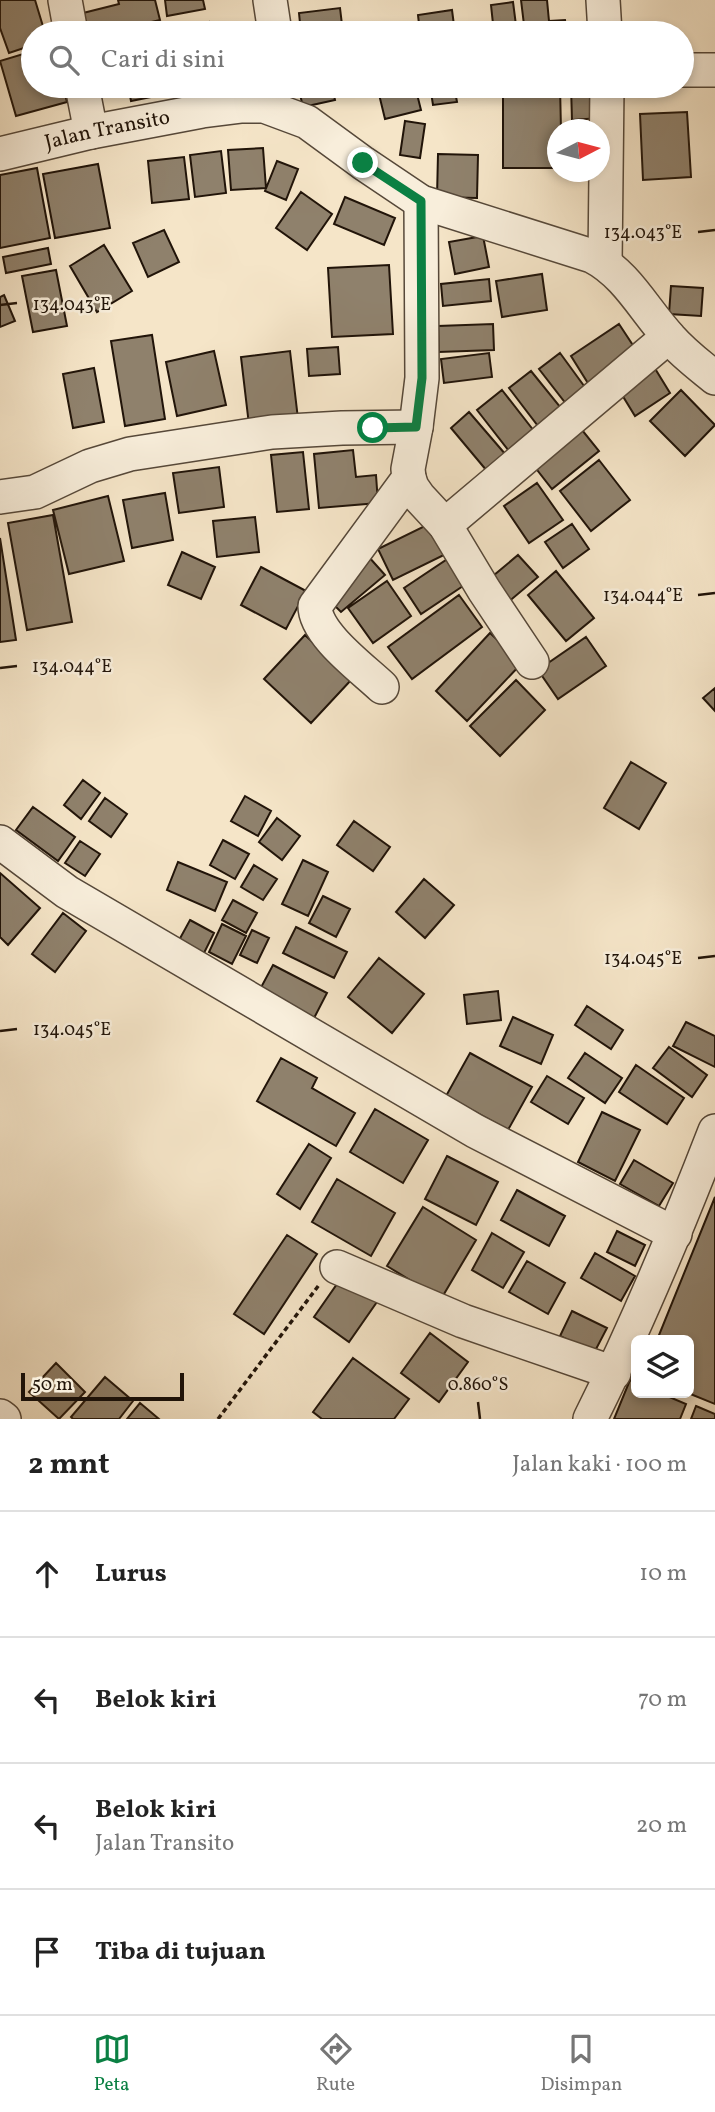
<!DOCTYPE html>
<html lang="id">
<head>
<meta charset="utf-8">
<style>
  body { margin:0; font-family:Vollkorn,serif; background:#f6f6f6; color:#222 }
  .controls { position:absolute; right:21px; bottom:21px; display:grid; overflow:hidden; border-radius:10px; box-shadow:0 4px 10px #0003 }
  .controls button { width:63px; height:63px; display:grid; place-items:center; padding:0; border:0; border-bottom:2px solid #e0e0e0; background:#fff; color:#222; font:35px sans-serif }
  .compass { position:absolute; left:547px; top:119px; width:63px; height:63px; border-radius:50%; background:#fff; box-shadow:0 4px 10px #0003; rotate:84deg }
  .scale { position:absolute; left:21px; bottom:18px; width:163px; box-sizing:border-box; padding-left:7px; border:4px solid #211409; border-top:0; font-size:19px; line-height:24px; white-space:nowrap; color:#211409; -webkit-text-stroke:5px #f8eedb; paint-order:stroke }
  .stop { position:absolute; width:21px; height:21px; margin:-16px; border:5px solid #0b8043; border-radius:50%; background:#fff }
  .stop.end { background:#0b8043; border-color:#fff; box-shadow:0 2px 7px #0008 }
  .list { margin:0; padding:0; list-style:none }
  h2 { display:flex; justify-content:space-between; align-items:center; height:91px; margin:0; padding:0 28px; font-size:30px }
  h2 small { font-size:23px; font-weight:400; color:#767676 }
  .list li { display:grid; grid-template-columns:46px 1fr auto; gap:21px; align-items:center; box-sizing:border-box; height:126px; padding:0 28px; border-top:2px solid #e0e0e0 }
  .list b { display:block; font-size:26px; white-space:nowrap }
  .list p { margin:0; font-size:23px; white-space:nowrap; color:#767676 }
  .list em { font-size:23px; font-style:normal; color:#767676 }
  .icon { flex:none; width:38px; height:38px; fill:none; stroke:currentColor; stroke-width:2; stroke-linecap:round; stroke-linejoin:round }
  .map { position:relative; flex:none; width:715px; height:1419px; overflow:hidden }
  .search { position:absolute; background:#fff; box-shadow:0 4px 10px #0003; left:21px; right:21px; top:21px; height:77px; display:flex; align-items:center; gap:18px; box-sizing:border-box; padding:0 24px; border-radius:38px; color:#767676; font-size:26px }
  .sheet { height:595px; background:#fff }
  nav { display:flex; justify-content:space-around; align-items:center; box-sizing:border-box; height:98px; border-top:2px solid #e0e0e0; background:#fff; font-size:19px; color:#767676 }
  nav a { display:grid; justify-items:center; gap:4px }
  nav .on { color:#0b8043 }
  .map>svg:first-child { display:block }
</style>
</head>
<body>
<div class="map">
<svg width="715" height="1419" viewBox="0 0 715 1419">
  <rect width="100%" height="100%" fill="#f5e5c8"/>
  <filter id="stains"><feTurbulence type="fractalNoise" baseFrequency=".00286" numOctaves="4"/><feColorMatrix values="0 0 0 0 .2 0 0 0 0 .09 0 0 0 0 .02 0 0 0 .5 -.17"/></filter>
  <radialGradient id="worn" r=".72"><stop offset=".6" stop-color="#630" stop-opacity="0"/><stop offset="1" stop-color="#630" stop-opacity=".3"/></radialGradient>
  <path fill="#8f816c" stroke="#211409" stroke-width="2" d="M 0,0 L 35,0 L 45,33 L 33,33 L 33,45 L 9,53 L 0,28 Z
    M 118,0 L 155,0 L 160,20 L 104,33 L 83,33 L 79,14 L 119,4 Z
    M 165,0 L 203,0 L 205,9 L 167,16 Z
    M 521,0 L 547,0 L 549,21 L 565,20 L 567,33 L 525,33 Z
    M 513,2 L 517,33 L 494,33 L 491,5 Z
    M 340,8 L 343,33 L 301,33 L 299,13 Z
    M 452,10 L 455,33 L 420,33 L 418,15 Z
    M 209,22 L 211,33 L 163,33 L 163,31 Z
    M 33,51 L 33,86 L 63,86 L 67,102 L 16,116 L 0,61 Z
    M 128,86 L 159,86 L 161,95 L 131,101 Z
    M 298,86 L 332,86 L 335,100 L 303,107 Z
    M 377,86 L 415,86 L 421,110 L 385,119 Z
    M 430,86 L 454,86 L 457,102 L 433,105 Z
    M 503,86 L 560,86 L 561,130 L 558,130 L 558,168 L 503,168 Z
    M 571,86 L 599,86 L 600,118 L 572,120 Z
    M 687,112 L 691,177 L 643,180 L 640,114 Z
    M 405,121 L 425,124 L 420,158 L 400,155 Z
    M 263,148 L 266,188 L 231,190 L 228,150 Z
    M 221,151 L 226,193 L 195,197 L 190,155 Z
    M 438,154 L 478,155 L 477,198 L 437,197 Z
    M 184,157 L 189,199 L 152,203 L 148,161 Z
    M 277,161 L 298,169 L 286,200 L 265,191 Z
    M 98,164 L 110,228 L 55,238 L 43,174 Z
    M 37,168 L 50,238 L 0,248 L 0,175 Z
    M 301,192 L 332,214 L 307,250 L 276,228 Z
    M 345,197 L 395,218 L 384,245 L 334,224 Z
    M 164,230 L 179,262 L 148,277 L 133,243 Z
    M 483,236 L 489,267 L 455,274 L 449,242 Z
    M 104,245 L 132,291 L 97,312 L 70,266 Z
    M 48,248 L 51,264 L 6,273 L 3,257 Z
    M 389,265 L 393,334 L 332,337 L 328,268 Z
    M 56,270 L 67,326 L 33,332 L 22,276 Z
    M 542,274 L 547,310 L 502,317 L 496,281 Z
    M 489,279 L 491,301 L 443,306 L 441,284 Z
    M 671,286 L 703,288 L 701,316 L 669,314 Z
    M 4,295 L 15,321 L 0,327 L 0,297 Z
    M 493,324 L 494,350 L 439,352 L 438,326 Z
    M 619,324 L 640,356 L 591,388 L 571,356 Z
    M 152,335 L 165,419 L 125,426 L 111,341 Z
    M 338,347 L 340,374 L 309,376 L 307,349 Z
    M 214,351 L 226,405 L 177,416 L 166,362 Z
    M 290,351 L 298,419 L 249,425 L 241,357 Z
    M 489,353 L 492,377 L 444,383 L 441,359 Z
    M 560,353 L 587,390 L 567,405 L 539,369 Z
    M 651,362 L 670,393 L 635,416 L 616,385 Z
    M 94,368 L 104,422 L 73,428 L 63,374 Z
    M 531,371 L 561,408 L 538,426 L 509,388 Z
    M 502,390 L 534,431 L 509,451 L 477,410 Z
    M 681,390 L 715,425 L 685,456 L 650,421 Z
    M 469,412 L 506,455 L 487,471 L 451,428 Z
    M 574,420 L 599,451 L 552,489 L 527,457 Z
    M 353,450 L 356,477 L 376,475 L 378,503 L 319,508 L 314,454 Z
    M 303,452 L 309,509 L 277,512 L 271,455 Z
    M 599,460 L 630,500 L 591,531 L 560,491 Z
    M 219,467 L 224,507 L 179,513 L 173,473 Z
    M 537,483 L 563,520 L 529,543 L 504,506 Z
    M 165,493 L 173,540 L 132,548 L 123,500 Z
    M 108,496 L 124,561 L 69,574 L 53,510 Z
    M 53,515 L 72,622 L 27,630 L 8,523 Z
    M 255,517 L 259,552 L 217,557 L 213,521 Z
    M 437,520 L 452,551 L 393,580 L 378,549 Z
    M 572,524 L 589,549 L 563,568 L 545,542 Z
    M 0,538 L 16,640 L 0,642 Z
    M 182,552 L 215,567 L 201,599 L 168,585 Z
    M 518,555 L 538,577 L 506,604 L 487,581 Z
    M 368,556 L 385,575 L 341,612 L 327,598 Z
    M 452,556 L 469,582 L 421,614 L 404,588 Z
    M 261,567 L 306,591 L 286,629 L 241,605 Z
    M 556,571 L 594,618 L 566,641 L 528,595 Z
    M 387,581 L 411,616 L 373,643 L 348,608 Z
    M 459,595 L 482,627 L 412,679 L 388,647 Z
    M 490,633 L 522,663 L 467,721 L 436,691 Z
    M 305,635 L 352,679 L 311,723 L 264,679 Z
    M 586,637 L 606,666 L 558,699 L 538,670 Z
    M 516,680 L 545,710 L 500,756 L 470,726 Z
    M 715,688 L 715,711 L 703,698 Z
    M 631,762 L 666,783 L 639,829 L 604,808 Z
    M 83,780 L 100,793 L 81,819 L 64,805 Z
    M 245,796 L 271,811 L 258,836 L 231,821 Z
    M 105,798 L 127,814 L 111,837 L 89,821 Z
    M 33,807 L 75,837 L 58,861 L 16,830 Z
    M 277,818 L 300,836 L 282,860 L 259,842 Z
    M 354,821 L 390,847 L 373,871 L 337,845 Z
    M 223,840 L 249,854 L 235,879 L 210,865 Z
    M 80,841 L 100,854 L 85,876 L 65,863 Z
    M 303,860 L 328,872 L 308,916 L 282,904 Z
    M 178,862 L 227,882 L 215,911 L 167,890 Z
    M 254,865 L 277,879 L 263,900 L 241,887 Z
    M 0,873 L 40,908 L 8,945 L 0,937 Z
    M 424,879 L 454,905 L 425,938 L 396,912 Z
    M 323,896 L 350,909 L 336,937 L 309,923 Z
    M 233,900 L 257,913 L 246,933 L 222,920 Z
    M 63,913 L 86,931 L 55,972 L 32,954 Z
    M 190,920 L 214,933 L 203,955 L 178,942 Z
    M 222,924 L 246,936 L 232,964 L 209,952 Z
    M 296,927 L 347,952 L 334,978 L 283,953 Z
    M 252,930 L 269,938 L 257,963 L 240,955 Z
    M 379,958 L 424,994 L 392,1033 L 348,997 Z
    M 273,965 L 327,993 L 312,1022 L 258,993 Z
    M 498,991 L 501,1020 L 467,1024 L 464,995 Z
    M 587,1006 L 623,1030 L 611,1049 L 575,1025 Z
    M 513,1017 L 553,1035 L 541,1064 L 500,1046 Z
    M 686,1022 L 715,1036 L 715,1067 L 673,1046 Z
    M 669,1047 L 707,1075 L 692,1097 L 653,1068 Z
    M 470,1053 L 532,1087 L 508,1130 L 446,1096 Z
    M 585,1053 L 622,1078 L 605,1103 L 568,1078 Z
    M 281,1058 L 317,1078 L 312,1088 L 355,1113 L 336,1146 L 257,1101 Z
    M 636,1065 L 684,1098 L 667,1124 L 619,1092 Z
    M 547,1076 L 584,1098 L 568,1124 L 531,1102 Z
    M 375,1109 L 428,1140 L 403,1183 L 350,1152 Z
    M 602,1112 L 640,1130 L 615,1181 L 578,1162 Z
    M 309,1144 L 331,1158 L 300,1209 L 277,1194 Z
    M 447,1156 L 498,1182 L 476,1225 L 425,1199 Z
    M 634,1160 L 673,1183 L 659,1206 L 620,1184 Z
    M 337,1179 L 395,1213 L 371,1256 L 312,1222 Z
    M 517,1190 L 565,1216 L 549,1246 L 501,1220 Z
    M 715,1197 L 715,1404 L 688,1393 L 689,1340 L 657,1340 Z
    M 423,1207 L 476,1240 L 441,1299 L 387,1266 Z
    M 617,1231 L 645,1245 L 635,1266 L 607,1252 Z
    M 492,1233 L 524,1252 L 503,1288 L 472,1270 Z
    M 287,1235 L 317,1254 L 264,1334 L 234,1314 Z
    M 595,1253 L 635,1276 L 621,1301 L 581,1278 Z
    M 527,1261 L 565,1283 L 548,1314 L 509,1292 Z
    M 344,1274 L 379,1299 L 349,1342 L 314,1317 Z
    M 572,1311 L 607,1328 L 594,1353 L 560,1336 Z
    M 430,1333 L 468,1362 L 439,1402 L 401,1373 Z
    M 353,1358 L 409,1399 L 394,1419 L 322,1419 L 313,1412 Z
    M 56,1363 L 85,1392 L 59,1419 L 29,1392 Z
    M 105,1377 L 133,1401 L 119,1419 L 73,1419 L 71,1417 Z
    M 630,1380 L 636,1383 L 636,1393 L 660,1393 L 686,1404 L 680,1419 L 614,1419 Z
    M 140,1403 L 159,1419 L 127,1419 Z
    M 696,1406 L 715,1414 L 715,1419 L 691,1419 Z"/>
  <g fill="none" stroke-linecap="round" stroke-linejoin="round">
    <defs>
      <g id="minor">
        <path d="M 65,0 L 71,33"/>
        <path d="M 270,0 L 275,33"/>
        <path d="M 603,0 L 605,33"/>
        <path d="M 682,70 L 715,70"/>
        <path d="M 82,86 L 91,132"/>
        <path id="s1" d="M 0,154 L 91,132 L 202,111 L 242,106 L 264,106 L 307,122 L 363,163 L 421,202 L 592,256 C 627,274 644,310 670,338 C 684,354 699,365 715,378"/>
        <path d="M 605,263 L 607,86"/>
        <path d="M 409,478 L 412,487 L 419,497 L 445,525 L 484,590 L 532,662"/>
        <path d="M 0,497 L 35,492 L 90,466 L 130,454 L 272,432 L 342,428 L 416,427"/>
        <path d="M 445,525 L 668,337"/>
        <path d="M 382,687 C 362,668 315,634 315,606 L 409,478 L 408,469 L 416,427 L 422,378 L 421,202"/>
        <path d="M 0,842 L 67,892 L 475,1131 L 675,1234"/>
        <path d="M 337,1267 L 463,1321 L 614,1373"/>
        <path d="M 0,1416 L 4,1419"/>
        <path d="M 590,1419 C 637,1325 677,1229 715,1131"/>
      </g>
    </defs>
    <use href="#minor" stroke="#564839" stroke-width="36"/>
    <path stroke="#211409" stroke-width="3.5" stroke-dasharray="5 3.5" stroke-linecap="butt" d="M 218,1419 L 319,1285"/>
    <use href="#minor" stroke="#f8eedb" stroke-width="33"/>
  </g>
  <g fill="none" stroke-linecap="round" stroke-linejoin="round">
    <path stroke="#0b8043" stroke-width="9" d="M 363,163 L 421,201 L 422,378 L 416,427 L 373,428"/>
  </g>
  <path fill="none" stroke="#211409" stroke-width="2.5" d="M 698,232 L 715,230M 0,305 L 17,303M 698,595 L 715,593M 0,668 L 17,666M 698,958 L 715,956M 0,1031 L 17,1029M 478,1402 L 480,1419"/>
  <g text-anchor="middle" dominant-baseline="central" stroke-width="5" stroke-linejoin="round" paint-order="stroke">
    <g font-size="21" fill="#211409" stroke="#f8eedb">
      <text stroke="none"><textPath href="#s1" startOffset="110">Jalan Transito</textPath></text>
    </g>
  </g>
  <g font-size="18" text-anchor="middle" fill="#211409" stroke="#f8eedb" stroke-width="5" stroke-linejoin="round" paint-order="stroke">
    <text x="643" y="238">134.043°E</text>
    <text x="72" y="310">134.043°E</text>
    <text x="643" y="601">134.044°E</text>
    <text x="72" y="672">134.044°E</text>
    <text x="643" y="964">134.045°E</text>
    <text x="72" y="1035">134.045°E</text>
    <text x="478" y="1390">0.860°S</text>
  </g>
  <rect width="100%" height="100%" filter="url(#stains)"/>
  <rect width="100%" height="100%" fill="url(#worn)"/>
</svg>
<div class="controls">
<button><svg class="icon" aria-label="layers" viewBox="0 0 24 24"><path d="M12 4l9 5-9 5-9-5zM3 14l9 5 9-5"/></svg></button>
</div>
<svg class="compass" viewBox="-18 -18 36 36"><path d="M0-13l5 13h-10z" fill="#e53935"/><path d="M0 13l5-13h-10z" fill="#767676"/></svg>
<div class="scale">50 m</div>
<div class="stop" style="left:373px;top:428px"></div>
<div class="stop end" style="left:363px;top:163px"></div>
<div class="search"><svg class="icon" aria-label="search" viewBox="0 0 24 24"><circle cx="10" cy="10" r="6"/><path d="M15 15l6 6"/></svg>Cari di sini</div>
</div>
<section class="sheet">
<h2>2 mnt<small>Jalan kaki · 100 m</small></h2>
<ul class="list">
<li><svg class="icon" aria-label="ahead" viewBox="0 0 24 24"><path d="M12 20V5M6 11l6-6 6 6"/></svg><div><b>Lurus</b></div><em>10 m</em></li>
<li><svg class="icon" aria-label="left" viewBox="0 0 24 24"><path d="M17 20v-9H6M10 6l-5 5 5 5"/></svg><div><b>Belok kiri</b></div><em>70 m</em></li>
<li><svg class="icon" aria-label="left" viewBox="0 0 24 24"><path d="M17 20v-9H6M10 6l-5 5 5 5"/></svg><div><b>Belok kiri</b><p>Jalan Transito</p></div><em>20 m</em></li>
<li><svg class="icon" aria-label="arrive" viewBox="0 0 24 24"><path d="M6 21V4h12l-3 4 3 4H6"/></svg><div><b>Tiba di tujuan</b></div></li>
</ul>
</section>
<nav>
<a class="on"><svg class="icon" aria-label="map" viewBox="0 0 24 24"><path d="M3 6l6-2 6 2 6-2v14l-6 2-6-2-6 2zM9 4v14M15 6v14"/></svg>Peta</a>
<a><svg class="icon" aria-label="directions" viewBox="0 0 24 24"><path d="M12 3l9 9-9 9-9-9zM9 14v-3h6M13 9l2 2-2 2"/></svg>Rute</a>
<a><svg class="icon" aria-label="saved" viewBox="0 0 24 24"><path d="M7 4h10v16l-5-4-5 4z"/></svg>Disimpan</a>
</nav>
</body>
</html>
